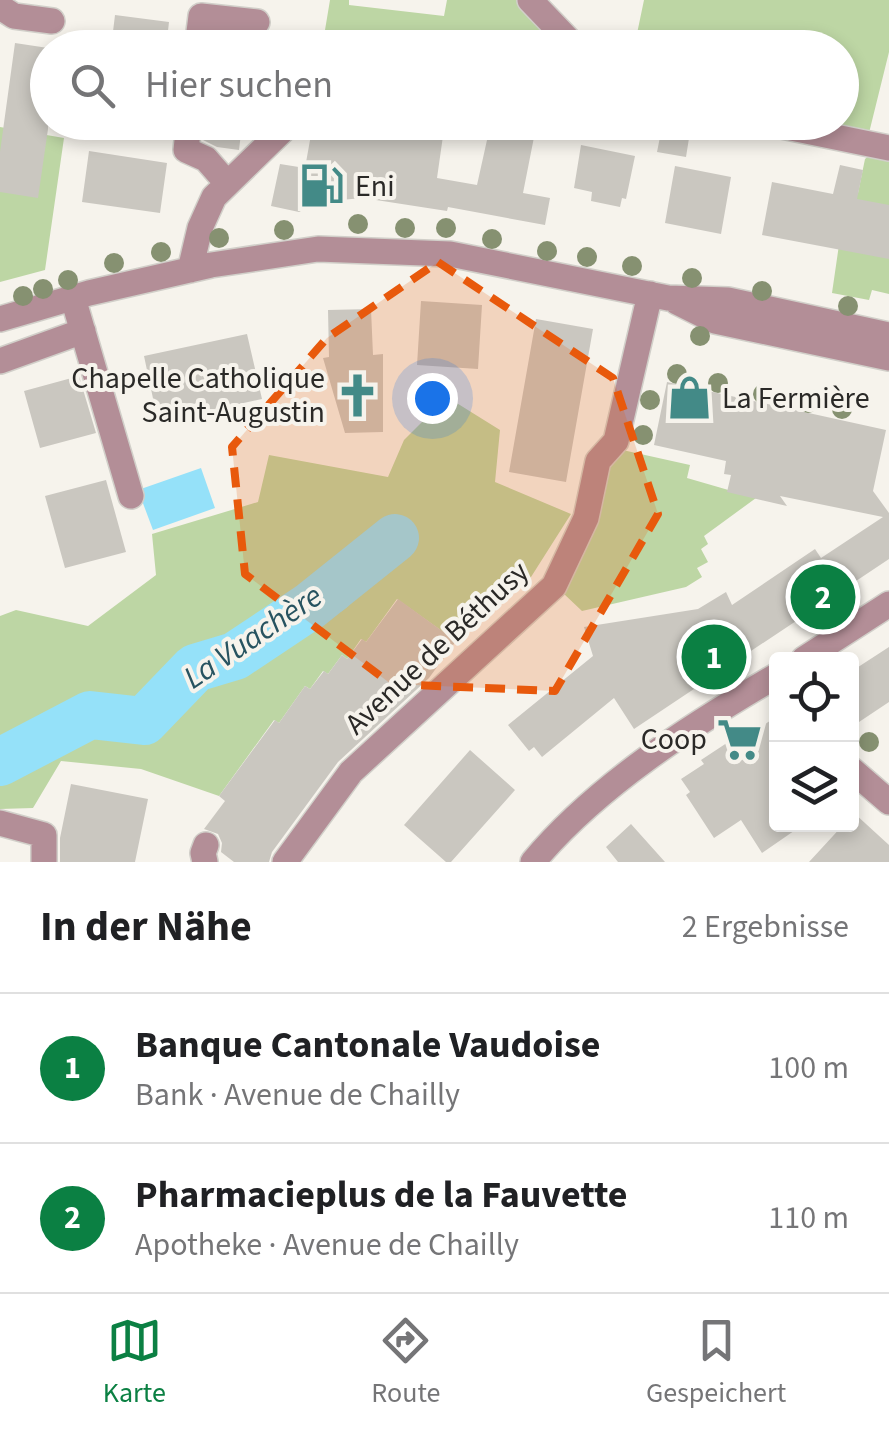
<!DOCTYPE html>
<html lang="de">
<head>
<meta charset="utf-8">
<style>
  body { margin:0; font-family:"Source Sans 3",sans-serif; background:#f6f6f6; color:#202124 }
  .controls { position:absolute; right:30px; bottom:30px; display:grid; overflow:hidden; border-radius:10px; box-shadow:0 5px 15px #0003 }
  .controls button { width:90px; height:90px; display:grid; place-items:center; padding:0; border:0; border-bottom:2px solid #e0e0e0; background:#fff; color:#202124; font:50px sans-serif }
  .you { position:absolute; left:432px; top:398px; width:35px; height:35px; margin:-25px; border:8px solid #fff; border-radius:50%; background:#1a73e8; box-shadow:0 0 0 15px #1a73e833 }
  .badge { display:grid; place-items:center; width:65px; height:65px; border-radius:50%; background:#0b8043; color:#fff; font-size:32px; font-weight:700 }
  .pin { position:absolute; translate:-50% -50%; border:5px solid #fff; box-shadow:0 2px 10px #0006 }
  .list { margin:0; padding:0; list-style:none }
  h2 { display:flex; justify-content:space-between; align-items:center; height:130px; margin:0; padding:0 40px; font-size:42px }
  h2 small { font-size:32px; font-weight:400; color:#757577 }
  .list li { display:grid; grid-template-columns:65px 1fr auto; gap:30px; align-items:center; box-sizing:border-box; height:150px; padding:0 40px; border-top:2px solid #e0e0e0 }
  .list b { display:block; font-size:38px; white-space:nowrap }
  .list p { margin:0; font-size:32px; white-space:nowrap; color:#757577 }
  .list em { font-size:32px; font-style:normal; color:#757577 }
  .icon { flex:none; width:55px; height:55px; fill:none; stroke:currentColor; stroke-width:2; stroke-linecap:round; stroke-linejoin:round }
  .map { position:relative; flex:none; width:889px; height:862px; overflow:hidden }
  .search { position:absolute; background:#fff; box-shadow:0 5px 15px #0003; left:30px; right:30px; top:30px; height:110px; display:flex; align-items:center; gap:25px; box-sizing:border-box; padding:0 35px; border-radius:55px; color:#757577; font-size:38px }
  .sheet { height:430px; background:#fff }
  nav { display:flex; justify-content:space-around; align-items:center; box-sizing:border-box; height:140px; border-top:2px solid #e0e0e0; background:#fff; font-size:28px; color:#757577 }
  nav a { display:grid; justify-items:center; gap:5px }
  nav .on { color:#0b8043 }
  .map>svg:first-child { display:block }
</style>
</head>
<body>
<div class="map">
<svg width="889" height="862" viewBox="0 0 889 862">
  <rect width="100%" height="100%" fill="#f6f3ec"/>
  <path fill="#bdd6a4" d="M 330,0 L 349,0 L 349,5 L 444,16 L 447,0 L 517,0 L 565,47 L 417,48 L 398,45 L 322,48 Z
    M 644,0 L 889,0 L 889,52 L 868,137 L 792,123 L 842,122 L 842,48 L 634,48 Z
    M 0,127 L 64,138 L 45,270 L 0,282 Z
    M 871,154 L 889,157 L 889,294 L 872,290 L 869,300 L 832,293 L 841,231 L 858,193 L 865,159 Z
    M 447,397 L 500,430 L 495,482 L 571,514 L 531,577 L 456,641 L 397,599 L 366,642 L 361,639 L 347,659 L 342,655 L 328,674 L 323,671 L 310,689 L 305,686 L 279,723 L 274,720 L 219,796 L 141,769 L 61,761 L 33,808 L 0,809 L 0,616 L 16,610 L 88,626 L 156,575 L 152,534 L 258,502 L 269,455 L 388,477 L 404,440 Z
    M 609,447 L 690,465 L 687,478 L 756,498 L 704,536 L 708,544 L 701,549 L 708,562 L 697,568 L 702,577 L 686,587 L 582,611 L 563,593 L 592,531 Z"/>
  <path fill="#95e1f9" d="M 201,468 L 215,508 L 153,530 L 138,490 Z
    M 355,551 L 367,562 C 364,591 343,632 310,606 L 321,571 Z"/>
  <g fill="none" stroke-linecap="round" stroke-linejoin="round">
    <path stroke="#95e1f9" stroke-width="48" d="M 0,762 L 90,715 L 144,721 L 195,668 L 235,656 L 310,606 L 395,538"/>
  </g>
  <path fill="#cac7c0" d="M 115,15 L 169,22 L 166,48 L 111,48 Z
    M 270,31 L 295,34 L 294,48 L 226,48 L 227,35 L 256,38 Z
    M 15,43 L 48,48 L 48,129 L 38,198 L 0,192 L 0,152 Z
    M 205,122 L 242,125 L 239,150 L 217,147 L 203,140 Z
    M 352,122 L 445,122 L 437,178 L 477,185 L 491,122 L 537,122 L 523,193 L 550,198 L 545,225 L 448,207 L 447,211 L 363,198 L 318,202 L 299,212 L 271,206 L 280,164 L 305,168 L 312,129 L 349,137 Z
    M 662,127 L 690,132 L 686,157 L 657,152 Z
    M 581,145 L 635,156 L 626,199 L 622,198 L 620,207 L 591,201 L 592,192 L 574,188 Z
    M 89,151 L 167,163 L 160,213 L 82,202 Z
    M 840,165 L 863,170 L 857,199 L 889,205 L 889,259 L 762,235 L 772,182 L 833,194 Z
    M 675,166 L 731,177 L 721,234 L 665,223 Z
    M 421,301 L 482,305 L 478,369 L 417,365 Z
    M 371,309 L 373,355 L 383,354 L 383,432 L 345,433 L 323,358 L 329,357 L 328,310 Z
    M 536,319 L 593,329 L 566,482 L 509,472 Z
    M 247,334 L 262,399 L 158,422 L 144,356 Z
    M 79,376 L 96,433 L 40,448 L 24,391 Z
    M 667,382 L 886,430 L 873,491 L 889,513 L 889,559 L 634,729 L 614,698 L 542,757 L 534,747 L 529,751 L 508,725 L 593,656 L 584,627 L 698,609 L 726,592 L 732,605 L 815,549 L 821,558 L 883,517 L 780,496 L 787,506 L 727,492 L 731,475 L 724,474 L 726,461 L 654,445 Z
    M 106,480 L 126,552 L 65,568 L 45,496 Z
    M 398,599 L 456,641 L 429,678 L 338,762 L 272,852 L 269,862 L 234,862 L 221,852 L 222,843 L 218,834 L 204,829 L 225,801 L 219,796 L 275,720 L 279,723 L 305,686 L 310,689 L 324,671 L 328,674 L 342,655 L 347,659 L 362,639 L 366,642 Z
    M 889,647 L 889,702 L 859,722 L 852,711 L 852,671 Z
    M 776,717 L 776,824 L 804,824 L 762,853 L 741,820 L 714,838 L 686,795 L 690,792 L 681,779 L 704,764 L 701,760 L 745,731 L 748,735 Z
    M 470,750 L 515,790 L 451,862 L 446,862 L 404,825 Z
    M 71,784 L 148,799 L 135,862 L 60,862 L 60,838 Z
    M 854,813 L 889,845 L 889,862 L 809,862 L 844,824 L 852,824 Z
    M 631,824 L 665,862 L 618,862 L 606,847 Z"/>
  <g fill="none" stroke-linecap="round" stroke-linejoin="round">
    <defs>
      <path id="minor" d="M 530,0 L 576,48
        M 0,7 L 14,16 L 52,21
        M 197,48 L 201,16 L 257,22
        M 189,122 L 186,150 L 206,159 L 227,183
        M 762,122 L 889,148
        M 190,270 L 200,228 L 214,197 L 291,122
        M 73,298 L 131,496
        M 677,302 L 715,321 L 889,358
        M 0,319 L 89,293 L 211,265 L 318,249 L 450,254 L 668,298 L 728,300 L 889,335
        M 0,361 L 83,331
        M 804,659 L 889,604
        M 852,770 L 889,802
        M 0,823 L 44,835 L 44,862
        M 205,862 L 203,853 L 206,845
        M 285,862 L 351,772 L 554,586 L 586,518 L 598,461 L 616,441 L 650,294
        M 533,862 C 596,786 692,725 776,676"/>
    </defs>
    <use href="#minor" stroke="#d1cfc9" stroke-width="28"/>
    <use href="#minor" stroke="#b38e97" stroke-width="25"/>
  </g>
  <g fill="#869171">
    <circle cx="358" cy="224" r="10"/>
    <circle cx="405" cy="228" r="10"/>
    <circle cx="446" cy="228" r="10"/>
    <circle cx="284" cy="230" r="10"/>
    <circle cx="219" cy="238" r="10"/>
    <circle cx="492" cy="239" r="10"/>
    <circle cx="547" cy="251" r="10"/>
    <circle cx="161" cy="252" r="10"/>
    <circle cx="587" cy="257" r="10"/>
    <circle cx="114" cy="263" r="10"/>
    <circle cx="632" cy="266" r="10"/>
    <circle cx="692" cy="278" r="10"/>
    <circle cx="68" cy="280" r="10"/>
    <circle cx="43" cy="289" r="10"/>
    <circle cx="762" cy="291" r="10"/>
    <circle cx="23" cy="296" r="10"/>
    <circle cx="848" cy="306" r="10"/>
    <circle cx="700" cy="336" r="10"/>
    <circle cx="677" cy="374" r="10"/>
    <circle cx="718" cy="383" r="10"/>
    <circle cx="763" cy="394" r="10"/>
    <circle cx="650" cy="400" r="10"/>
    <circle cx="808" cy="403" r="10"/>
    <circle cx="842" cy="409" r="10"/>
    <circle cx="643" cy="435" r="10"/>
    <circle cx="869" cy="742" r="10"/>
  </g>
  <path fill="#e8590c" fill-opacity="0.2" stroke="#e8590c" stroke-width="8" stroke-dasharray="20 12" stroke-linejoin="round" d="M 438,262 L 613,378 L 658,514 L 555,691 L 391,684 L 245,574 L 232,447 L 327,338 Z"/>
  <defs>
    <symbol id="fuel-bare" viewBox="-9 -9 18 18"><path d="M-5.5-6h7V0h2V4h1.3V-2.5L3-4.5l.8-.8L6-3V5H2.5V1h-1V6h-7ZM-4.2-4.7v3.2H.2V-4.7Z" fill="#438a87" stroke="#f6f3ec" stroke-width="2.5" paint-order="stroke"/></symbol>
    <symbol id="church-bare" viewBox="-9 -9 18 18"><path d="M-1.2-6h2.4v3.5h3.3v2.4h-3.3V6h-2.4V-.1h-3.3v-2.4h3.3Z" fill="#438a87" stroke="#f6f3ec" stroke-width="2.5" paint-order="stroke"/></symbol>
    <symbol id="shop-bare" viewBox="-9 -9 18 18"><path d="M-5-2.5h2.3a2.7 3.5 0 0 1 5.4 0H5L5.5 6h-11ZM-1.5-2.5h3a1.5 2.3 0 0 0-3 0Z" fill="#438a87" stroke="#f6f3ec" stroke-width="2.5" paint-order="stroke"/></symbol>
    <symbol id="supermarket-bare" viewBox="-9 -9 18 18"><path d="M-6-5.5h2.5l.6 2H6L4.5 2H-2.5L-4.4-4H-6ZM-1.5 3.2a1.3 1.3 0 1 0 .1 0ZM3 3.2a1.3 1.3 0 1 0 .1 0Z" fill="#438a87" stroke="#f6f3ec" stroke-width="2.5" paint-order="stroke"/></symbol>
  </defs>
  <g fill-rule="evenodd">
    <use href="#fuel-bare" x="290" y="154" width="63" height="63"/>
    <use href="#church-bare" x="326" y="364" width="63" height="63"/>
    <use href="#shop-bare" x="658" y="366" width="63" height="63"/>
    <use href="#supermarket-bare" x="708" y="708" width="63" height="63"/>
  </g>
  <g text-anchor="middle" dominant-baseline="central" stroke-width="8" stroke-linejoin="round" paint-order="stroke">
    <g font-size="30" fill="#2a2927" stroke="#f6f3ec" text-anchor="start">
      <text x="355" y="186">Eni</text>
      <text x="325" y="378" text-anchor="end">Chapelle Catholique<tspan x="325" dy="34">Saint-Augustin</tspan></text>
      <text x="722" y="398">La Fermière</text>
      <text x="707" y="739" text-anchor="end">Coop</text>
    </g>
    <g font-size="30" fill="#2a2927" stroke="#f6f3ec">
      <text transform="translate(437 648) rotate(-43)">Avenue de Béthusy</text>
    </g>
    <g font-size="32" font-style="italic" fill="#275360" stroke="#f6f3ec">
      <text transform="translate(253 637) rotate(-34)">La Vuachère</text>
    </g>
  </g>
</svg>
<div class="controls">
<button><svg class="icon" aria-label="locate" viewBox="0 0 24 24"><circle cx="12" cy="12" r="6"/><path d="M12 2v4M12 18v4M2 12h4M18 12h4"/></svg></button>
<button><svg class="icon" aria-label="layers" viewBox="0 0 24 24"><path d="M12 4l9 5-9 5-9-5zM3 14l9 5 9-5"/></svg></button>
</div>
<div class="you"></div>
<div class="pin badge" style="left:714px;top:657px">1</div>
<div class="pin badge" style="left:823px;top:597px">2</div>
<div class="search"><svg class="icon" aria-label="search" viewBox="0 0 24 24"><circle cx="10" cy="10" r="6"/><path d="M15 15l6 6"/></svg>Hier suchen</div>
</div>
<section class="sheet">
<h2>In der Nähe<small>2 Ergebnisse</small></h2>
<ul class="list">
<li><span class="badge">1</span><div><b>Banque Cantonale Vaudoise</b><p>Bank · Avenue de Chailly</p></div><em>100 m</em></li>
<li><span class="badge">2</span><div><b>Pharmacieplus de la Fauvette</b><p>Apotheke · Avenue de Chailly</p></div><em>110 m</em></li>
</ul>
</section>
<nav>
<a class="on"><svg class="icon" aria-label="map" viewBox="0 0 24 24"><path d="M3 6l6-2 6 2 6-2v14l-6 2-6-2-6 2zM9 4v14M15 6v14"/></svg>Karte</a>
<a><svg class="icon" aria-label="directions" viewBox="0 0 24 24"><path d="M12 3l9 9-9 9-9-9zM9 14v-3h6M13 9l2 2-2 2"/></svg>Route</a>
<a><svg class="icon" aria-label="saved" viewBox="0 0 24 24"><path d="M7 4h10v16l-5-4-5 4z"/></svg>Gespeichert</a>
</nav>
</body>
</html>
